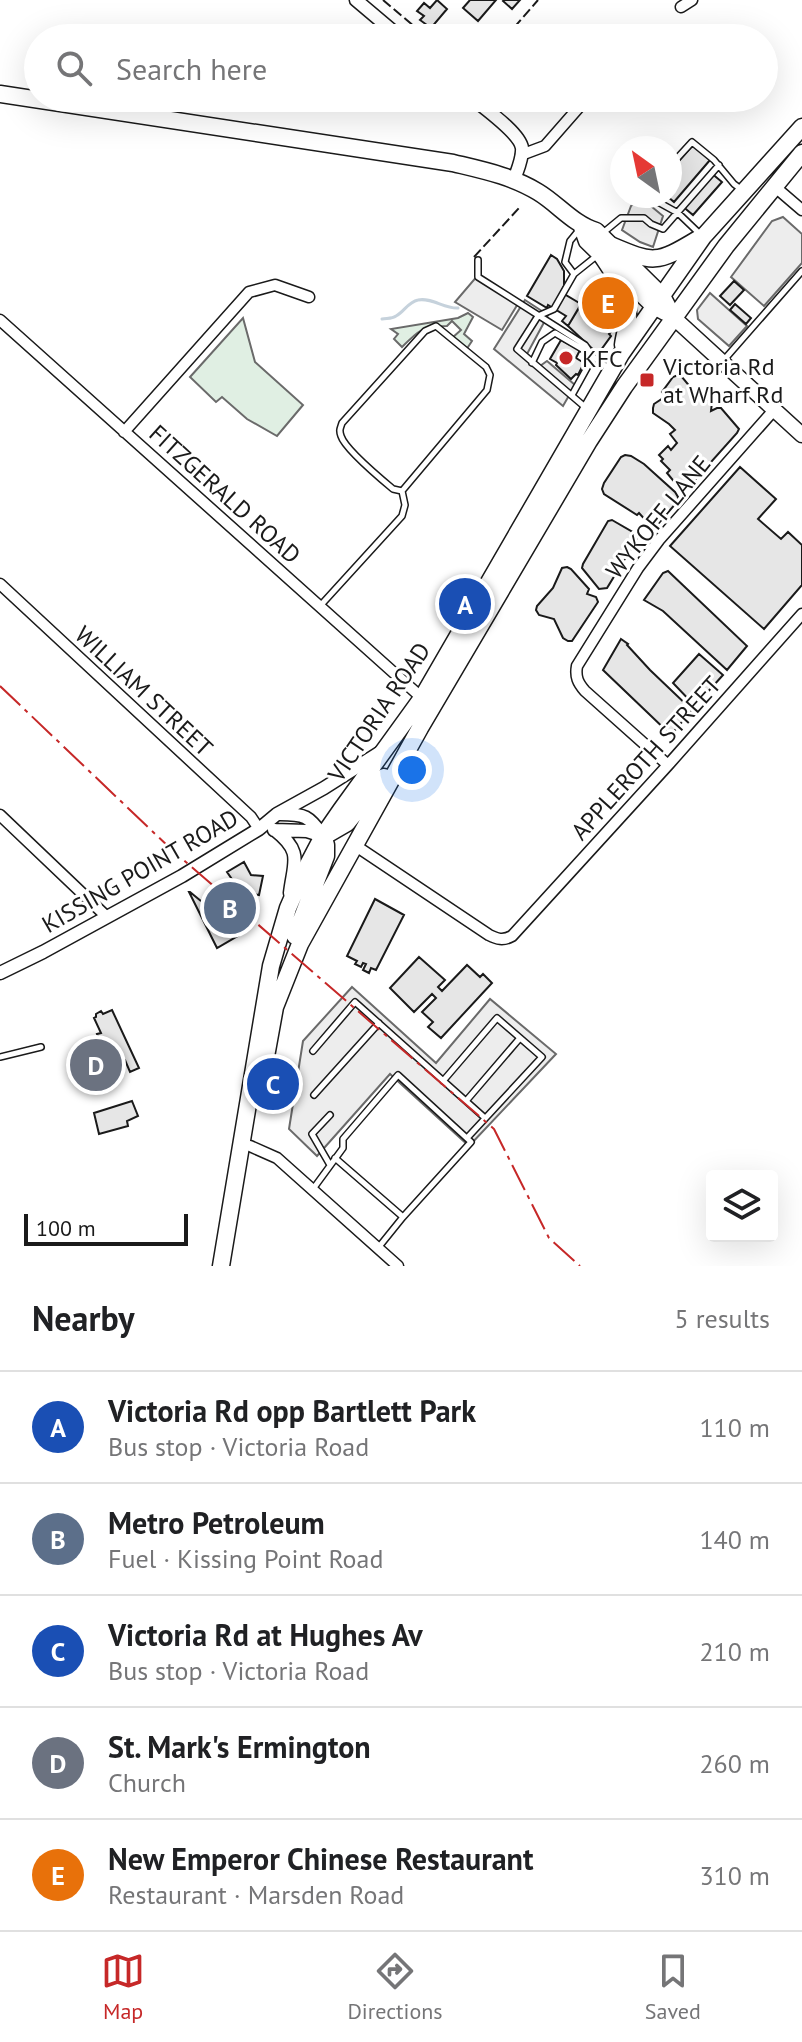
<!DOCTYPE html>
<html lang="en">
<head>
<meta charset="utf-8">
<style>
  body { margin:0; font-family:"PT Sans",sans-serif; background:#f2f2f2; color:#202124 }
  .controls { position:absolute; right:24px; bottom:24px; display:grid; overflow:hidden; border-radius:8px; box-shadow:0 8px 32px #0002 }
  .controls button { width:72px; height:72px; display:grid; place-items:center; padding:0; border:0; border-bottom:2px solid #e0e0e0; background:#fff; color:#202124; font:40px sans-serif }
  .compass { position:absolute; left:610px; top:136px; width:72px; height:72px; border-radius:50%; background:#fff; box-shadow:0 8px 32px #0002; rotate:327deg }
  .scale { position:absolute; left:24px; bottom:20px; width:164px; box-sizing:border-box; padding-left:8px; border:4px solid #1a1a1a; border-top:0; font-size:22px; line-height:28px; white-space:nowrap; color:#1a1a1a; -webkit-text-stroke:6px #fff; paint-order:stroke }
  .you { position:absolute; left:412px; top:770px; width:28px; height:28px; margin:-20px; border:6px solid #fff; border-radius:50%; background:#1a73e8; box-shadow:0 0 0 12px #1a73e833 }
  .badge { display:grid; place-items:center; width:52px; height:52px; border-radius:50%; background:#c62828; color:#fff; font-size:26px; font-weight:700 }
  .pin { position:absolute; translate:-50% -50%; border:4px solid #fff; box-shadow:0 2px 8px #0006 }
  .list { margin:0; padding:0; list-style:none }
  h2 { display:flex; justify-content:space-between; align-items:center; height:104px; margin:0; padding:0 32px; font-size:34px }
  h2 small { font-size:26px; font-weight:400; color:#757577 }
  .list li { display:grid; grid-template-columns:52px 1fr auto; gap:24px; align-items:center; box-sizing:border-box; height:112px; padding:0 32px; border-top:2px solid #e0e0e0 }
  .list b { display:block; font-size:30px; white-space:nowrap }
  .list p { margin:0; font-size:26px; white-space:nowrap; color:#757577 }
  .list em { font-size:26px; font-style:normal; color:#757577 }
  .icon { flex:none; width:44px; height:44px; fill:none; stroke:currentColor; stroke-width:2; stroke-linecap:round; stroke-linejoin:round }
  .map { position:relative; flex:none; width:802px; height:1266px; overflow:hidden }
  .search { position:absolute; background:#fff; box-shadow:0 8px 32px #0002; left:24px; right:24px; top:24px; height:88px; display:flex; align-items:center; gap:20px; box-sizing:border-box; padding:0 28px; border-radius:44px; color:#757577; font-size:30px }
  .sheet { height:664px; background:#fff }
  nav { display:flex; justify-content:space-around; align-items:center; box-sizing:border-box; height:112px; border-top:2px solid #e0e0e0; background:#fff; font-size:22px; color:#757577 }
  nav a { display:grid; justify-items:center; gap:4px }
  nav .on { color:#c62828 }
  .map>svg:first-child { display:block }
</style>
</head>
<body>
<div class="map">
<svg width="802" height="1266" viewBox="0 0 802 1266">
  <rect width="100%" height="100%" fill="#fff"/>
  <path fill="#e0efe3" stroke="#6a6a6a" stroke-width="2" d="M 468,313 L 473,317 L 464,334 L 472,341 L 466,350 L 452,338 L 461,330 L 452,321 L 447,326 C 423,326 419,330 402,347 L 394,339 L 398,334 L 391,329 L 458,318 Z
    M 243,318 L 255,362 L 303,405 L 277,436 L 247,419 L 222,397 L 216,402 L 190,377 Z"/>
  <path fill="#ededed" stroke="#6a6a6a" stroke-width="2" d="M 640,197 L 663,216 L 653,247 L 640,242 L 622,230 L 631,206 Z
    M 783,217 L 802,234 L 802,263 L 764,306 L 731,277 L 772,221 Z
    M 478,275 L 519,302 L 502,330 L 455,302 Z
    M 710,293 L 747,326 L 729,346 L 698,319 L 697,310 Z
    M 525,300 L 548,315 L 527,354 L 540,366 L 547,361 L 575,385 L 563,406 L 494,349 Z
    M 352,987 L 436,1063 L 490,999 L 556,1054 L 469,1146 L 390,1074 L 317,1156 L 289,1129 L 303,1041 Z"/>
  <g fill="none" stroke-linecap="round" stroke-linejoin="round">
    <path stroke="#c6d2dc" stroke-width="3" d="M 382,319 C 387,318 392,319 396,316 C 404,312 408,302 418,300 C 431,297 445,309 458,308"/>
  </g>
  <path fill="#e6e6e6" stroke="#1a1a1a" stroke-width="2" d="M 437,0 L 447,9 L 431,28 L 420,20 L 424,16 L 417,11 L 424,3 L 430,8 Z
    M 470,0 L 496,0 L 478,21 L 463,8 Z
    M 504,0 L 520,0 L 512,9 L 503,1 Z
    M 693,145 L 710,160 L 674,202 L 667,196 L 670,196 L 670,171 Z
    M 710,172 L 722,182 L 693,215 L 681,205 Z
    M 551,255 L 557,259 L 564,271 L 564,286 L 561,292 L 581,304 L 568,326 L 562,321 L 566,316 L 548,305 L 547,308 L 527,296 Z
    M 597,278 L 607,281 L 617,300 L 618,311 L 616,326 L 609,334 L 611,336 L 598,354 L 568,326 Z
    M 734,281 L 744,290 L 730,305 L 720,296 Z
    M 735,304 L 751,318 L 746,324 L 730,310 Z
    M 561,340 L 580,350 L 576,358 L 584,363 L 578,375 L 576,374 L 571,379 L 556,365 L 557,363 L 550,359 Z
    M 678,375 L 682,377 L 696,394 L 712,402 L 711,411 L 717,408 L 721,408 L 739,429 L 737,433 L 687,489 L 681,481 L 676,484 L 667,473 L 670,470 L 661,461 L 663,459 L 659,455 L 668,446 L 671,450 L 677,443 L 670,434 L 675,430 L 669,424 L 653,413 L 653,408 L 654,404 L 666,396 L 662,392 L 673,377 Z
    M 625,455 L 631,456 L 644,464 L 675,492 L 678,497 L 677,502 L 659,523 L 654,525 L 648,523 L 639,513 L 637,515 L 604,494 L 602,489 L 604,483 L 621,457 Z
    M 740,467 L 776,499 L 758,519 L 781,539 L 788,532 L 802,545 L 802,585 L 764,629 L 670,546 Z
    M 612,520 L 636,534 L 637,539 L 607,588 L 599,589 L 582,568 L 583,564 L 608,521 Z
    M 567,567 L 571,569 L 589,589 L 587,594 L 596,597 L 598,602 L 572,641 L 568,641 L 563,638 L 554,619 L 539,615 L 536,610 L 537,606 L 553,588 L 562,568 Z
    M 668,571 L 747,646 L 727,670 L 663,611 L 644,600 L 663,573 Z
    M 621,639 L 628,644 L 627,645 L 650,670 L 692,710 L 671,735 L 603,670 Z
    M 699,654 L 723,675 L 695,706 L 673,683 Z
    M 244,862 L 251,875 L 263,876 L 259,895 L 241,892 L 227,872 Z
    M 189,892 L 190,892 L 241,934 L 217,948 Z
    M 375,899 L 404,915 L 376,970 L 371,968 L 369,973 L 363,970 L 366,964 L 363,963 L 361,967 L 355,964 L 357,961 L 347,956 Z
    M 419,957 L 445,980 L 438,987 L 442,991 L 467,965 L 480,977 L 483,974 L 492,983 L 441,1038 L 428,1027 L 433,1022 L 422,1012 L 436,998 L 432,994 L 414,1012 L 390,988 Z
    M 112,1010 L 139,1068 L 130,1072 L 125,1060 L 116,1064 L 108,1044 L 104,1045 L 103,1043 L 101,1043 L 97,1034 L 101,1033 L 94,1018 L 96,1017 L 96,1014 L 101,1011 L 103,1014 Z
    M 99,1053 L 100,1055 L 107,1054 L 110,1066 L 103,1069 L 102,1066 L 88,1073 L 86,1069 L 75,1074 L 72,1069 L 84,1064 L 83,1060 Z
    M 132,1101 L 138,1116 L 127,1121 L 128,1126 L 99,1134 L 94,1113 Z"/>
  <g fill="none" stroke-linecap="round" stroke-linejoin="round">
    <defs>
      <path id="service" d="M 670,166 L 692,142 L 714,160 L 734,184 L 742,190
        M 652,196 L 658,202 L 678,213 L 701,235
        M 604,232 L 621,218 L 644,218 L 651,224 L 663,229 L 719,165
        M 478,260 L 478,277 L 585,345 L 593,357
        M 574,274 L 565,262 L 570,241 L 579,230
        M 436,326 L 486,367 L 490,375 L 487,390 L 402,491 L 393,489 C 381,479 345,449 341,436 C 339,430 340,429 342,423 L 425,331 Z
        M 723,361 L 802,271
        M 532,363 L 542,342 L 555,333 L 584,350 L 608,368
        M 572,395 L 593,357
        M 585,407 L 517,349 L 538,316 L 554,309 L 574,274 L 599,254
        M 320,606 L 402,516 L 405,505 L 402,491
        M 313,1051 L 355,1002 L 485,1118
        M 0,1057 L 41,1047
        M 443,1081 L 497,1018 L 542,1057 L 467,1138
        M 314,1095 L 379,1023
        M 466,1101 L 520,1038
        M 335,1158 L 403,1217
        M 330,1165 L 312,1134 L 330,1115
        M 313,1189 L 343,1148 L 343,1139 L 398,1075 L 471,1142 L 403,1217 L 378,1248"/>
      <path id="minor" d="M 681,7 L 692,0
        M 521,155 L 545,146 L 587,98
        M 774,186 L 802,210
        M 0,320 L 422,698
        M 124,432 L 249,292 L 275,285 L 309,297
        M 0,584 L 251,817 L 259,829
        M 668,765 L 585,691 C 578,683 575,677 577,666 L 638,568 L 659,540 L 774,410
        M 0,815 L 107,917
        M 356,846 L 489,935 C 497,939 503,941 512,936 L 668,765 L 802,614
        M 250,1146 L 277,1158 L 398,1266"/>
      <path id="tertiary" d="M 356,0 L 401,38
        M 472,98 C 484,108 520,133 522,148 C 523,158 517,171 514,180
        M 280,814 C 305,814 309,816 323,836
        M 274,830 L 307,831 L 323,836
        M 275,830 C 303,852 294,861 290,893
        M 0,973 L 43,952 L 182,876 L 259,829 L 277,814 L 324,788 L 379,753"/>
      <path id="secondary" d="M 673,317 L 802,435"/>
      <path id="primary" d="M 0,94 L 453,163 C 482,170 512,176 538,192 C 558,204 573,224 596,231 L 662,296 L 673,317
        M 582,227 L 587,241 L 654,306 L 665,312"/>
      <path id="trunk" d="M 608,244 C 653,263 655,265 698,239
        M 600,253 C 613,273 630,294 628,319 C 627,328 624,336 623,345
        M 328,834 L 347,823 L 384,777
        M 295,936 L 326,856 L 326,845 L 323,836
        M 259,1095 L 275,1007 L 300,944 L 420,728 L 589,441 L 624,387 L 726,246 L 802,153
        M 221,1266 L 271,966 L 288,908 L 302,876 L 323,836 L 341,810 L 422,698 L 621,354 L 703,237 L 802,127"/>
    </defs>
    <use href="#service" stroke="#1a1a1a" stroke-width="8"/>
    <use href="#minor" stroke="#1a1a1a" stroke-width="13"/>
    <use href="#tertiary" stroke="#1a1a1a" stroke-width="15"/>
    <use href="#secondary" stroke="#1a1a1a" stroke-width="17"/>
    <use href="#primary" stroke="#1a1a1a" stroke-width="19"/>
    <use href="#trunk" stroke="#1a1a1a" stroke-width="19"/>
    <use href="#service" stroke="#fff" stroke-width="5"/>
    <use href="#minor" stroke="#fff" stroke-width="10"/>
    <use href="#tertiary" stroke="#fff" stroke-width="12"/>
    <use href="#secondary" stroke="#fff" stroke-width="14"/>
    <use href="#primary" stroke="#fff" stroke-width="16"/>
    <use href="#trunk" stroke="#fff" stroke-width="16"/>
    <path stroke="#1a1a1a" stroke-width="2" stroke-dasharray="10 4" stroke-linecap="butt" d="M 383,0 L 428,38
      M 505,38 L 538,0
      M 474,257 L 519,208"/>
    <path stroke="#c62828" stroke-width="2" stroke-dasharray="28 6 4 6" stroke-linecap="butt" d="M 0,686 L 172,850 L 494,1129 L 549,1238 L 580,1266"/>
  </g>
  <g fill="#c62828" stroke="#fff" stroke-width="3">
    <circle cx="566" cy="358" r="8"/>
    <rect x="639" y="372" width="16" height="16" rx="4"/>
  </g>
  <g text-anchor="middle" dominant-baseline="central" stroke-width="6" stroke-linejoin="round" paint-order="stroke">
    <g font-size="24" fill="#1a1a1a" stroke="#fff" text-anchor="start">
      <text x="582" y="358">KFC</text>
      <text x="663" y="366">Victoria Rd<tspan x="663" dy="28">at Wharf Rd</tspan></text>
    </g>
    <g font-size="24" fill="#1a1a1a" stroke="#fff">
      <text transform="translate(225 494) rotate(42)">FITZGERALD ROAD</text>
      <text transform="translate(658 517) rotate(-51)">WYKOFF LANE</text>
      <text transform="translate(144 691) rotate(43)">WILLIAM STREET</text>
      <text transform="translate(379 712) rotate(-56)">VICTORIA ROAD</text>
      <text transform="translate(646 758) rotate(-48)">APPLEROTH STREET</text>
      <text transform="translate(140 871) rotate(-30)">KISSING POINT ROAD</text>
    </g>
  </g>
</svg>
<div class="controls">
<button><svg class="icon" aria-label="layers" viewBox="0 0 24 24"><path d="M12 4l9 5-9 5-9-5zM3 14l9 5 9-5"/></svg></button>
</div>
<svg class="compass" viewBox="-18 -18 36 36"><path d="M0-13l5 13h-10z" fill="#e53935"/><path d="M0 13l5-13h-10z" fill="#757577"/></svg>
<div class="scale">100 m</div>
<div class="you"></div>
<div class="pin badge" style="left:465px;top:604px;background:#1a4fb4">A</div>
<div class="pin badge" style="left:230px;top:908px;background:#5c6f8a">B</div>
<div class="pin badge" style="left:273px;top:1084px;background:#1a4fb4">C</div>
<div class="pin badge" style="left:96px;top:1065px;background:#6b7280">D</div>
<div class="pin badge" style="left:608px;top:303px;background:#e8710a">E</div>
<div class="search"><svg class="icon" aria-label="search" viewBox="0 0 24 24"><circle cx="10" cy="10" r="6"/><path d="M15 15l6 6"/></svg>Search here</div>
</div>
<section class="sheet">
<h2>Nearby<small>5 results</small></h2>
<ul class="list">
<li><span class="badge" style="background:#1a4fb4">A</span><div><b>Victoria Rd opp Bartlett Park</b><p>Bus stop · Victoria Road</p></div><em>110 m</em></li>
<li><span class="badge" style="background:#5c6f8a">B</span><div><b>Metro Petroleum</b><p>Fuel · Kissing Point Road</p></div><em>140 m</em></li>
<li><span class="badge" style="background:#1a4fb4">C</span><div><b>Victoria Rd at Hughes Av</b><p>Bus stop · Victoria Road</p></div><em>210 m</em></li>
<li><span class="badge" style="background:#6b7280">D</span><div><b>St. Mark's Ermington</b><p>Church</p></div><em>260 m</em></li>
<li><span class="badge" style="background:#e8710a">E</span><div><b>New Emperor Chinese Restaurant</b><p>Restaurant · Marsden Road</p></div><em>310 m</em></li>
</ul>
</section>
<nav>
<a class="on"><svg class="icon" aria-label="map" viewBox="0 0 24 24"><path d="M3 6l6-2 6 2 6-2v14l-6 2-6-2-6 2zM9 4v14M15 6v14"/></svg>Map</a>
<a><svg class="icon" aria-label="directions" viewBox="0 0 24 24"><path d="M12 3l9 9-9 9-9-9zM9 14v-3h6M13 9l2 2-2 2"/></svg>Directions</a>
<a><svg class="icon" aria-label="saved" viewBox="0 0 24 24"><path d="M7 4h10v16l-5-4-5 4z"/></svg>Saved</a>
</nav>
</body>
</html>
